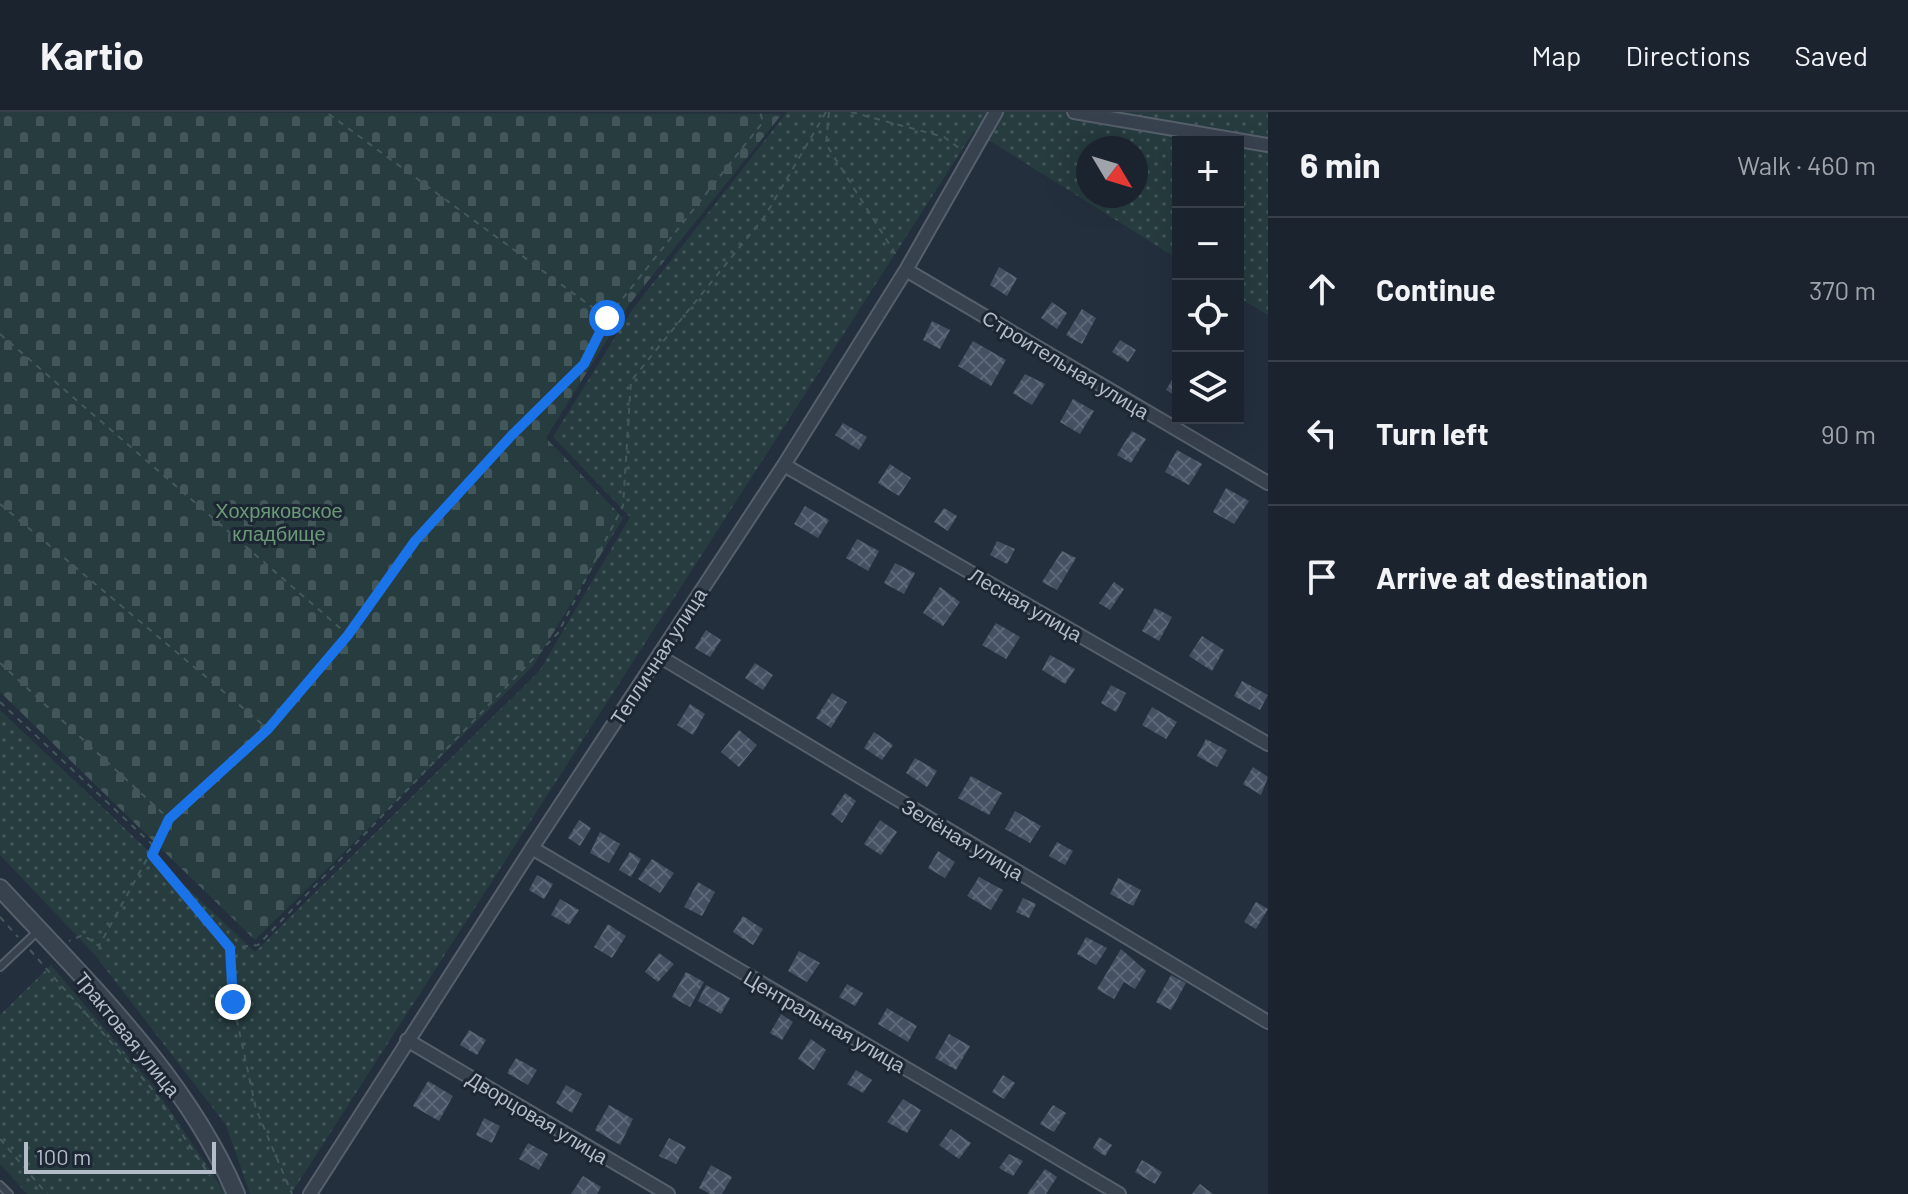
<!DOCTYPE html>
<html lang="en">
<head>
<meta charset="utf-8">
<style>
  body { margin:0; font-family:Barlow,sans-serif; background:#282f3a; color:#f1f3f6 }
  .controls { position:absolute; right:24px; top:24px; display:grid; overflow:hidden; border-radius:0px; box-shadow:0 8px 32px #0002 }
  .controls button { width:72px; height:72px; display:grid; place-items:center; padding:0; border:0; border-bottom:2px solid #39404a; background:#1b232e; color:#f1f3f6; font:40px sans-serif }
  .compass { position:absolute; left:1076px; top:24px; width:72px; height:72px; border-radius:50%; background:#1b232e; box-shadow:0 8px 32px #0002; rotate:128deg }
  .scale { position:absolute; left:24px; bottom:20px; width:192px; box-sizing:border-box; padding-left:8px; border:4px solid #b4bcc9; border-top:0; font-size:22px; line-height:28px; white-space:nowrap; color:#b4bcc9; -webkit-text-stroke:6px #1d2633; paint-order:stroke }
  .stop { position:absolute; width:24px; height:24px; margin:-18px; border:6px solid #1a73e8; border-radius:50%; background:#fff }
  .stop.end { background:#1a73e8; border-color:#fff; box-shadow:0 2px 8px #0008 }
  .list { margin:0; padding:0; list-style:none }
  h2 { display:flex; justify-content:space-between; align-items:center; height:104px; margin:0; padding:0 32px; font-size:34px }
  h2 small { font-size:26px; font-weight:400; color:#a0a4aa }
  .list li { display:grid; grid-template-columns:52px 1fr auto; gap:24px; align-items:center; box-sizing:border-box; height:144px; padding:0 32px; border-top:2px solid #39404a }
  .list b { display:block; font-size:30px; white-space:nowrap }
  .list em { font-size:26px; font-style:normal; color:#a0a4aa }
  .icon { flex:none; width:44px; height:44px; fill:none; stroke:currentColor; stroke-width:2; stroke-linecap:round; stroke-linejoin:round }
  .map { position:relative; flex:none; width:1268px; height:1082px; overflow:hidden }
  header { display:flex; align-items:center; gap:48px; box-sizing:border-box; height:112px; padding:0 40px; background:#1b232e; border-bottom:2px solid #39404a }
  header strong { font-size:38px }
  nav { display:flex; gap:44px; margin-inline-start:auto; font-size:28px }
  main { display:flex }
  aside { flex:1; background:#1b232e }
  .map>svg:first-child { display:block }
</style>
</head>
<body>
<header>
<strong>Kartio</strong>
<nav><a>Map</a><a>Directions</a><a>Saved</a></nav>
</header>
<main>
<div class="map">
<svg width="1268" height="1082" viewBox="0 0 1268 1082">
  <defs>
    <pattern id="grass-dots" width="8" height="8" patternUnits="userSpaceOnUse" patternTransform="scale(2)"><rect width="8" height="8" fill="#263c3f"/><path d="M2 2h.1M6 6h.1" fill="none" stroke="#435659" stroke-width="1.8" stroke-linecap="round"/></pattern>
    <pattern id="cemetery-stones" width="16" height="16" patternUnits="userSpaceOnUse" patternTransform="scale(2)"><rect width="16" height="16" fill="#263c3f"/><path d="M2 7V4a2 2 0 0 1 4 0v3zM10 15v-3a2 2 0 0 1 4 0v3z" fill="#435659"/></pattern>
    <pattern id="building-cross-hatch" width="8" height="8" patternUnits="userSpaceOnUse" patternTransform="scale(2)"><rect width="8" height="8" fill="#455162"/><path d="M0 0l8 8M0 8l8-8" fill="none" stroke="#5d6877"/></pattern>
  </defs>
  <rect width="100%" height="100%" fill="#242f3e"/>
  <path fill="url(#grass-dots)" fill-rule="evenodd" d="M 787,0 L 1268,0 L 1268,203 L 1238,185 L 1238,30 L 1178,30 L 1178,147 L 974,19 L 291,1082 L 250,1082 L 226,1013 L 95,843 L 0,743 L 0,598 L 255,840 L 540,558 L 630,405 L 553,325 L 632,198 ZM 1088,36 L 1136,36 L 1136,84 L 1088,84 Z
    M 51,853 L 154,975 L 226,1082 L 27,1082 L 0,1052 L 0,903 Z"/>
  <path fill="url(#cemetery-stones)" d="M 0,0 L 782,2 L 628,194 L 546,326 L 623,406 L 533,554 L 255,828 L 0,580 Z"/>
  <path fill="url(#building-cross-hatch)" d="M 999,155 L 1017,166 L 1007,184 L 990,173 Z
    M 1052,190 L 1067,201 L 1057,217 L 1041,206 Z
    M 1082,197 L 1096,206 L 1082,232 L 1066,223 Z
    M 932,209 L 950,218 L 940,237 L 923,228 Z
    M 1120,228 L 1136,238 L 1128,250 L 1112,240 Z
    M 973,229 L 1006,248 L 991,274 L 958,254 Z
    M 1178,258 L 1178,285 L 1166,278 Z
    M 1025,262 L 1045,272 L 1032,293 L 1013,281 Z
    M 1073,287 L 1094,299 L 1080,322 L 1060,310 Z
    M 843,311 L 867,325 L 859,338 L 835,323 Z
    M 1132,319 L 1146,327 L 1131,351 L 1117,343 Z
    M 1177,338 L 1202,352 L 1189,373 L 1165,360 Z
    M 890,352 L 911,366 L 899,384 L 878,371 Z
    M 1226,376 L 1249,389 L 1234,412 L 1213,400 Z
    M 805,394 L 829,408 L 818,426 L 794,412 Z
    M 944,396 L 957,404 L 948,419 L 934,410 Z
    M 857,427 L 879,439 L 868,459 L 846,446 Z
    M 997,429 L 1015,437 L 1007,452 L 990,443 Z
    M 1062,439 L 1076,446 L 1057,478 L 1042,470 Z
    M 895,451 L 915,461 L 904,482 L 884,471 Z
    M 1114,470 L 1124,477 L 1110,498 L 1099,491 Z
    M 940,475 L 960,490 L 943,514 L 923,501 Z
    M 1155,496 L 1172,505 L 1159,529 L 1142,519 Z
    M 996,511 L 1020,525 L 1006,547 L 982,533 Z
    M 706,518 L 721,528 L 710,545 L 695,536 Z
    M 1202,524 L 1224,538 L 1212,559 L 1189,544 Z
    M 1050,543 L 1075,557 L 1065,572 L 1042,558 Z
    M 755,551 L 773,563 L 763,578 L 745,566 Z
    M 1242,569 L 1268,583 L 1260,598 L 1234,584 Z
    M 1111,573 L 1126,581 L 1116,600 L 1101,591 Z
    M 832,581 L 847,590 L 831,616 L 816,606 Z
    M 690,592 L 705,602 L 693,623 L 677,613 Z
    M 1152,595 L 1177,610 L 1166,627 L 1142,613 Z
    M 739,618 L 757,633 L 739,655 L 721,640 Z
    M 874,620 L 893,633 L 882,648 L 864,636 Z
    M 1206,627 L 1227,638 L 1217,655 L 1197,644 Z
    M 915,646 L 937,659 L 927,675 L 906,661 Z
    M 1253,655 L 1268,665 L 1261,683 L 1243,672 Z
    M 971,664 L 1002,681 L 989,703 L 958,686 Z
    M 845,681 L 856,689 L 842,711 L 831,702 Z
    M 1015,699 L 1041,714 L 1030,731 L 1005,717 Z
    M 579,708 L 591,716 L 580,734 L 568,726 Z
    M 880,708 L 897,720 L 881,743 L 864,732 Z
    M 600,720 L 620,732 L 609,751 L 590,741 Z
    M 1057,730 L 1073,739 L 1065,753 L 1049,744 Z
    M 938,739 L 955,750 L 945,766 L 928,756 Z
    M 630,740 L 641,747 L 631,765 L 619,758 Z
    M 652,747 L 674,761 L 660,781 L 638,767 Z
    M 537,763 L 553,772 L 544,787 L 529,778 Z
    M 979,765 L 1003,778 L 991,798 L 967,784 Z
    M 1118,766 L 1141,778 L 1133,794 L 1110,782 Z
    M 698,770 L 715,780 L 702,804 L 684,795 Z
    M 1023,786 L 1036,792 L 1029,806 L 1016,800 Z
    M 560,787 L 579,798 L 569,813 L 551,803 Z
    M 1256,790 L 1268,797 L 1256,817 L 1244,810 Z
    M 743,804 L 763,817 L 753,833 L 733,820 Z
    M 608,812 L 626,824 L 612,846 L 594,835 Z
    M 1086,825 L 1107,836 L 1096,853 L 1077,842 Z
    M 1121,837 L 1146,859 L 1135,877 L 1124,870 L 1114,887 L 1097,877 Z
    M 799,839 L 820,851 L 807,870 L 788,859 Z
    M 659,841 L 674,852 L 658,870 L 645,860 Z
    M 686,860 L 704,870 L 690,895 L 672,885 Z
    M 1171,863 L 1186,871 L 1171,898 L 1156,890 Z
    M 847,872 L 863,881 L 855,894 L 839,885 Z
    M 706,873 L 730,886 L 721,902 L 698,889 Z
    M 887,896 L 917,914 L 908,930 L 878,912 Z
    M 781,902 L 793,910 L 782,928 L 770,921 Z
    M 469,918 L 486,928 L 477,943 L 460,933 Z
    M 949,922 L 970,934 L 956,958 L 935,946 Z
    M 811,927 L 826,938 L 814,958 L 798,947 Z
    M 516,946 L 537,958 L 528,973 L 507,961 Z
    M 856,958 L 872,968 L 863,981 L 847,972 Z
    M 1003,963 L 1015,971 L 1004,987 L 992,980 Z
    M 428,969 L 453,984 L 439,1009 L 413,994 Z
    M 566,973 L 582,982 L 572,1001 L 556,991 Z
    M 903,987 L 921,998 L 907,1021 L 887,1010 Z
    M 609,993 L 633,1007 L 620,1033 L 595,1018 Z
    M 1053,993 L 1066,1001 L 1054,1020 L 1040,1012 Z
    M 484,1006 L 500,1014 L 492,1031 L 476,1023 Z
    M 951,1017 L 971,1031 L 959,1047 L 939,1033 Z
    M 1099,1025 L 1112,1033 L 1105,1044 L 1093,1036 Z
    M 669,1026 L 686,1035 L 676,1052 L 659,1044 Z
    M 528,1031 L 548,1042 L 539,1058 L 519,1047 Z
    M 1009,1042 L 1023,1049 L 1013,1064 L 999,1056 Z
    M 1142,1048 L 1162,1060 L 1155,1072 L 1135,1060 Z
    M 711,1053 L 732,1065 L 722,1082 L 710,1082 L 699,1076 Z
    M 1045,1057 L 1057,1065 L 1046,1082 L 1027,1082 Z
    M 583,1064 L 601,1075 L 597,1082 L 571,1082 Z
    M 1200,1072 L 1213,1082 L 1192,1082 Z"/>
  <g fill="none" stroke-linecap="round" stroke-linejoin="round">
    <defs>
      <path id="service" d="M 0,855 L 39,818
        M 0,1073 L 9,1082"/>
      <path id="minor" d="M 1074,0 L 1268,33
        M 906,158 L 1268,371
        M 784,353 L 1268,632
        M 659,544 L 1268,910
        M 532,736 L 1119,1082
        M 407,928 L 668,1082
        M 310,1082 L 532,736 L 784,353 L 906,158 L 996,0"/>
      <path id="tertiary" d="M 0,776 C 86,869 186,964 236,1082"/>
    </defs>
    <use href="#service" stroke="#565f6c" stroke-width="10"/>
    <use href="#minor" stroke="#565f6c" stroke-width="16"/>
    <use href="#tertiary" stroke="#565f6c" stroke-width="20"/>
    <path stroke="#44595c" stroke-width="2" stroke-dasharray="6 6" stroke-linecap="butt" d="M 829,0 L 826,32 L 898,146
      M 851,0 L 944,25 L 959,36
      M 608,205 L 763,10 L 760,0
      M 0,222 L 347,522
      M 0,392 L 268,617
      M 0,551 L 169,707 L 99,834 L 83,823 L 69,829
      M 0,590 L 155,735
      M 169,707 L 268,617 L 348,523 L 415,429 L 511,324 L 584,252 L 607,206 L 326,0
      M 153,744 L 230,836 L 233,890 L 256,997 L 292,1082
      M 0,805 L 18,825
      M 230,836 L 258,833 L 558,521 L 623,394 L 631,269 L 765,104 L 826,0
      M 30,838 L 152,977 L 210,1064
      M 0,1027 L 47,1082"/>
    <use href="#service" stroke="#38414e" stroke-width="6"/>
    <use href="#minor" stroke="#38414e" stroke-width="12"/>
    <use href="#tertiary" stroke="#38414e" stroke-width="16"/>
  </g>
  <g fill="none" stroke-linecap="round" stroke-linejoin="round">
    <path stroke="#1a73e8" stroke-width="10" d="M 233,890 L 230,836 L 152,743 L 169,707 L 268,617 L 348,523 L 415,429 L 511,324 L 584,252 L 607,206"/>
  </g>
  <g text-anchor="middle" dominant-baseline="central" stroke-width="6" stroke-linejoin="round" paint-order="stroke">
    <g font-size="20" fill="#b4bcc9" stroke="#1d2633">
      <text transform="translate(1066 252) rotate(31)">Строительная улица</text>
      <text transform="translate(1026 492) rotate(30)">Лесная улица</text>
      <text transform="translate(658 544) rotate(-57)">Тепличная улица</text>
      <text transform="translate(963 727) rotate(31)">Зелёная улица</text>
      <text transform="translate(825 909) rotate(30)">Центральная улица</text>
      <text transform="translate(128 922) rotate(51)">Трактовая улица</text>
      <text transform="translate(538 1005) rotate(31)">Дворцовая улица</text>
    </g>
    <g font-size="20" fill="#6b9a76" stroke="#1d2633">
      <text x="279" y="398">Хохряковское<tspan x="279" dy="23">кладбище</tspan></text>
    </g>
  </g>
</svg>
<div class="controls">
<button>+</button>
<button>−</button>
<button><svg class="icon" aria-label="locate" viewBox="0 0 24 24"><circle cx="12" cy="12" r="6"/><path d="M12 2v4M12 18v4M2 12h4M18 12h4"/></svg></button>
<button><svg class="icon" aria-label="layers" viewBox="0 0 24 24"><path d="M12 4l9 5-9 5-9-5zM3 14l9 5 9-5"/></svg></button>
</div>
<svg class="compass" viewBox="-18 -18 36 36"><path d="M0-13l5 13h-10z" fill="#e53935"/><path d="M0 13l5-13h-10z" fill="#a0a4aa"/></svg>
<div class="scale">100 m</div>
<div class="stop" style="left:607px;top:206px"></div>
<div class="stop end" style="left:233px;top:890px"></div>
</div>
<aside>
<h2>6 min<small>Walk · 460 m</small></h2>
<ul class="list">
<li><svg class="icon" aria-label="ahead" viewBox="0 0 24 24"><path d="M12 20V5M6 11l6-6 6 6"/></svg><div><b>Continue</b></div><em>370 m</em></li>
<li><svg class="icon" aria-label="left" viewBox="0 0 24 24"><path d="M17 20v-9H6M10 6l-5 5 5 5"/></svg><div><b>Turn left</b></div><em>90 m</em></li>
<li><svg class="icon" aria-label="arrive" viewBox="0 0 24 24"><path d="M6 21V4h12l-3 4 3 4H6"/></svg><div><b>Arrive at destination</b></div></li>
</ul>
</aside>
</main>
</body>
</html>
